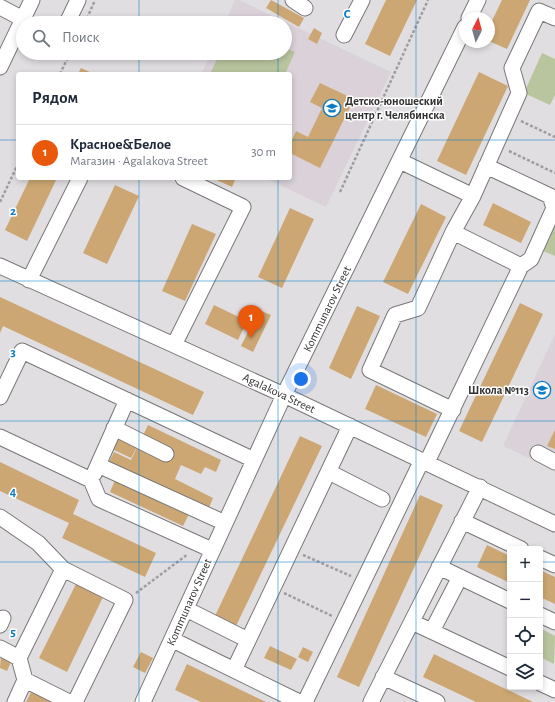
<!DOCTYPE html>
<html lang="ru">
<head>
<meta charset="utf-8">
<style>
  body { margin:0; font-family:"Alegreya Sans",sans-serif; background:#f6f6f7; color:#1f2937 }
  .controls { position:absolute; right:12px; bottom:12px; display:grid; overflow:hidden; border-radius:4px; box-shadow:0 2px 6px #0003 }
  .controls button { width:36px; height:36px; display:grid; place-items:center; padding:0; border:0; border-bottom:1px solid #e0e1e3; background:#fff; color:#1f2937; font:20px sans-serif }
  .compass { position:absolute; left:459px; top:12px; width:36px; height:36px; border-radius:50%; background:#fff; box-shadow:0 2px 6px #0003; rotate:6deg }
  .you { position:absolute; left:301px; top:379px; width:14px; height:14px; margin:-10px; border:3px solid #fff; border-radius:50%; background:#1a73e8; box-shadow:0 0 0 6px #1a73e833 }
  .badge { display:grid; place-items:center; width:26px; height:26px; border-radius:50%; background:#ea580c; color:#fff; font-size:13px; font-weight:700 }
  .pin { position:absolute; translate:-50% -33px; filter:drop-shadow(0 1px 2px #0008) }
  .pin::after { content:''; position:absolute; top:21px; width:14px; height:12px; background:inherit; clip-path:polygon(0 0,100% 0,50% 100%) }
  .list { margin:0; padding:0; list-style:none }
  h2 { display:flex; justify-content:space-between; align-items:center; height:52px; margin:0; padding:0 16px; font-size:17px }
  h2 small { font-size:13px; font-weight:400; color:#747a83 }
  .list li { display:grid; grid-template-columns:26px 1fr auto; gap:12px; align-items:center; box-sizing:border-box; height:56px; padding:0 16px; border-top:1px solid #e0e1e3 }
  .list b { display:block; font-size:15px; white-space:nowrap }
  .list p { margin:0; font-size:13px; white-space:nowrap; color:#747a83 }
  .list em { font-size:13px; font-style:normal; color:#747a83 }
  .icon { flex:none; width:22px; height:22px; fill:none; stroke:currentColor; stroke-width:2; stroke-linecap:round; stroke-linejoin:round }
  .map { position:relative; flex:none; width:555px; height:702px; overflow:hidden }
  .search { position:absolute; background:#fff; box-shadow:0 2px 6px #0003; left:16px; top:16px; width:276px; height:44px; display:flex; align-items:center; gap:10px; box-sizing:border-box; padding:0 14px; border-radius:22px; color:#747a83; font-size:15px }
  .panel { position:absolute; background:#fff; box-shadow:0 2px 6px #0003; left:16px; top:72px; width:276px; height:108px; border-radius:4px }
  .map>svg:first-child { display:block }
</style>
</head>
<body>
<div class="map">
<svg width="555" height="702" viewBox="0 0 555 702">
  <rect width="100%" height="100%" fill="#e1dee1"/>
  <path fill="#dad1d9" d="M 235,0 L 239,0 L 391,72 L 326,207 L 265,178 L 290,178 L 290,74 L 201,74 L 211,53 L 285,53 L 285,23 L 225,23 Z
    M 555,334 L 555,470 L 503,446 Z"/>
  <path fill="#b9c59f" d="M 285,48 L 295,52 L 285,74 L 210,74 L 220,53 L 285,53 Z
    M 542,53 L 555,59 L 555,95 L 550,105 L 524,93 Z
    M 555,226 L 555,256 L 543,251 Z
    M 540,628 L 555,636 L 554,664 L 540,657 Z"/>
  <path fill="#cca773" d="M 271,0 L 304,18 L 299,27 L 266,8 Z
    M 386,0 L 417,0 L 390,56 L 365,44 Z
    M 502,0 L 530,0 L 507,49 L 489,41 L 489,27 Z
    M 314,28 L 322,33 L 317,44 L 308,39 Z
    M 81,68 L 94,74 L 78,74 Z
    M 479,72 L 508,86 L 466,175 L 437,161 Z
    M 320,83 L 354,99 L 320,168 L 290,153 L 290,144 L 296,131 L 308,137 L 322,108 L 310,102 Z
    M 30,178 L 57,178 L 27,241 L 5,230 Z
    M 212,178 L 236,178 L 232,187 Z
    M 115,185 L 139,196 L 107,264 L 83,253 Z
    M 493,203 L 531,222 L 521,243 L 483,225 Z
    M 421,204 L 446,217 L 408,294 L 383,282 Z
    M 290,208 L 314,219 L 282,288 L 258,277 Z
    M 192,224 L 216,234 L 185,301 L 162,291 Z
    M 0,297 L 204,392 L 193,415 L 3,326 L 0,333 Z
    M 520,303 L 543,314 L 482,442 L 459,431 Z
    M 214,305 L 247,321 L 238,340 L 205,324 Z
    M 357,306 L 380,316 L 351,379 L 329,368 Z
    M 259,310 L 271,315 L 253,352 L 241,346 Z
    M 376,385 L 437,414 L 426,437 L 365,409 Z
    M 148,425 L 221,460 L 216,472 L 205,467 L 201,474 L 181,465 L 175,479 L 213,498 L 208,510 L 109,462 L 114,452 L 131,460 Z
    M 555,430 L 555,449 L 547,446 Z
    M 300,436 L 322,446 L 236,626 L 215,616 Z
    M 118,437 L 137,447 L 131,458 L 112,449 Z
    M 0,462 L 79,500 L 73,514 L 156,553 L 145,577 L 62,538 L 69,523 L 0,491 Z
    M 115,480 L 189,514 L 183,526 L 110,492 Z
    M 420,495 L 443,505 L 359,687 L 337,677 Z
    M 487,545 L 510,556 L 510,583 L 477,567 Z
    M 540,570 L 555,577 L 555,604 L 540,597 Z
    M 77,582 L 104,595 L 67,672 L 39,658 Z
    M 270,646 L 297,659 L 291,670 L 264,658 Z
    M 303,647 L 313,652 L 308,662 L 298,657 Z
    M 141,652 L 153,658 L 145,673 L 133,667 Z
    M 434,654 L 491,682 L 533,702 L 476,702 L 423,677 Z
    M 1,655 L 12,660 L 7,671 L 0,668 Z
    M 187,664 L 266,702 L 201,702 L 175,690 Z
    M 32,690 L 57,702 L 26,702 Z"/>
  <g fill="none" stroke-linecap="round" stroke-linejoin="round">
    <defs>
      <path id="minor" d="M 293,0 L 305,8
        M 0,7 L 23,19
        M 469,18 L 478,0
        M 67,23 L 78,0
        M 344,35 L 362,0
        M 0,67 L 32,0
        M 400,161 L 473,196
        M 453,232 L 521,266
        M 0,266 L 284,395 L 555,524
        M 29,280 L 80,178
        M 174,345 L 243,207 L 183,178
        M 0,397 L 22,351 L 254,460
        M 453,410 L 370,370 L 395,315 L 418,308 L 453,232 L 473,196 L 519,93 L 512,68 L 539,11 L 555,18
        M 114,428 L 166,454
        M 0,437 L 91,480 L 99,499 L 212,550
        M 538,453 L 555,462
        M 427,462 L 521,266 L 531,259 L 554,208 L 550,196 L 486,166
        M 98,465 L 225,523
        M 329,472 L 382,499
        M 94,474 L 127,400
        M 0,517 L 38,543 L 63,569 L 125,600 L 75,702
        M 462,521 L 521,549
        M 540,558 L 555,565
        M 439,567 L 510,601
        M 186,609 L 248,640
        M 540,615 L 555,622
        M 412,622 L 510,668
        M 0,625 L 3,618
        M 432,631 L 460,577
        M 173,640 L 299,702
        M 0,648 L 19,658
        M 234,670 L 350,426
        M 383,677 L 437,702
        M 25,680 L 69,702
        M 540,683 L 555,690
        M 15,702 L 25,680 L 19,658 L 63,569
        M 143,702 L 284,395 L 465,27
        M 305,702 L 422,460
        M 371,702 L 480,487"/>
    </defs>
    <use href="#minor" stroke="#7a7779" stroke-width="17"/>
    <path stroke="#a09da0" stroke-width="2.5" stroke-dasharray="3 2" stroke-linecap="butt" d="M 85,23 L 95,0
      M 60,74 L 70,53
      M 521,121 L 555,137
      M 509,151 L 555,173
      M 340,192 L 428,0
      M 0,202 L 18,164
      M 303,555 L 351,576
      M 136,593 L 188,554
      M 284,593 L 332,616"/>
    <use href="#minor" stroke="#fff" stroke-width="15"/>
  </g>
  <path fill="none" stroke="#0a7cc6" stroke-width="1" stroke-opacity="0.55" d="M 139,0 L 139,23M 278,0 L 278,23M 416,0 L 416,702M 139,53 L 139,74M 278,53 L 278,74M 0,140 L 18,140M 290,140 L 555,140M 139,178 L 139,702M 278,178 L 278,702M 0,281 L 555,281M 0,421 L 555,421M 0,562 L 510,562M 540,562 L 555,562"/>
  <defs>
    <symbol id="school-ring" viewBox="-11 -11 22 22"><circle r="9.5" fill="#fff" stroke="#0a7cc6" stroke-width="1.5"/><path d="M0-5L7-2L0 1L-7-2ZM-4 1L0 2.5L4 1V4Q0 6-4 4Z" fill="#0a7cc6"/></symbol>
  </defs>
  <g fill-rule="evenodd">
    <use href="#school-ring" x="322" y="98" width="20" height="20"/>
    <use href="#school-ring" x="532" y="380" width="20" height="20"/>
  </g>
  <g text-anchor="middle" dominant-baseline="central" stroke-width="3" stroke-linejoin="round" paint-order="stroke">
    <g font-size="12" font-weight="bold" fill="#323031" stroke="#fff" text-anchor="start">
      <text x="345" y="101">Детско-юношеский<tspan x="345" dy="14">центр г. Челябинска</tspan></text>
      <text x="529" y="390" text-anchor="end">Школа №113</text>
    </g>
    <g font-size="12" fill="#323031" stroke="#fff">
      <text transform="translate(327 309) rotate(-64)">Kommunarov Street</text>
      <text transform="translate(279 393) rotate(25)">Agalakova Street</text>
      <text transform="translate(189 602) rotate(-66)">Kommunarov Street</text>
    </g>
  </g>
  <g font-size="13" text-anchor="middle" font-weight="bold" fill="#0a7cc6" stroke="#fff" stroke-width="3" stroke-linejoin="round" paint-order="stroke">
    <text x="347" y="18">C</text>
    <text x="13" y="215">2</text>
    <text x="13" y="356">3</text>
    <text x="13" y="496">4</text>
    <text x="13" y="636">5</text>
  </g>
</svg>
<div class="controls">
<button>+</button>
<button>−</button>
<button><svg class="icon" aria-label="locate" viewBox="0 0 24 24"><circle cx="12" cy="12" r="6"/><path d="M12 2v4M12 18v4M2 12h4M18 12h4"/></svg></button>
<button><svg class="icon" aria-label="layers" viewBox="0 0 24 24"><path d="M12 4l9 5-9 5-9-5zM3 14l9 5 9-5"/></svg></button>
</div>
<svg class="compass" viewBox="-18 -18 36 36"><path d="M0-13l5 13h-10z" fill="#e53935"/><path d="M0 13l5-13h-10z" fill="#747a83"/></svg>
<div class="you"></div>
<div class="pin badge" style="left:251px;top:338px">1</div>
<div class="search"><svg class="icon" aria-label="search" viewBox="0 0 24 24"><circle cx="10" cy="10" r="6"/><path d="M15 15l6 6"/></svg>Поиск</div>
<section class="panel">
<h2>Рядом<small></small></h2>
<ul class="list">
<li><span class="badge">1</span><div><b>Красное&amp;Белое</b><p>Магазин · Agalakova Street</p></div><em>30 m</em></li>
</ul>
</section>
</div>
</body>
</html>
